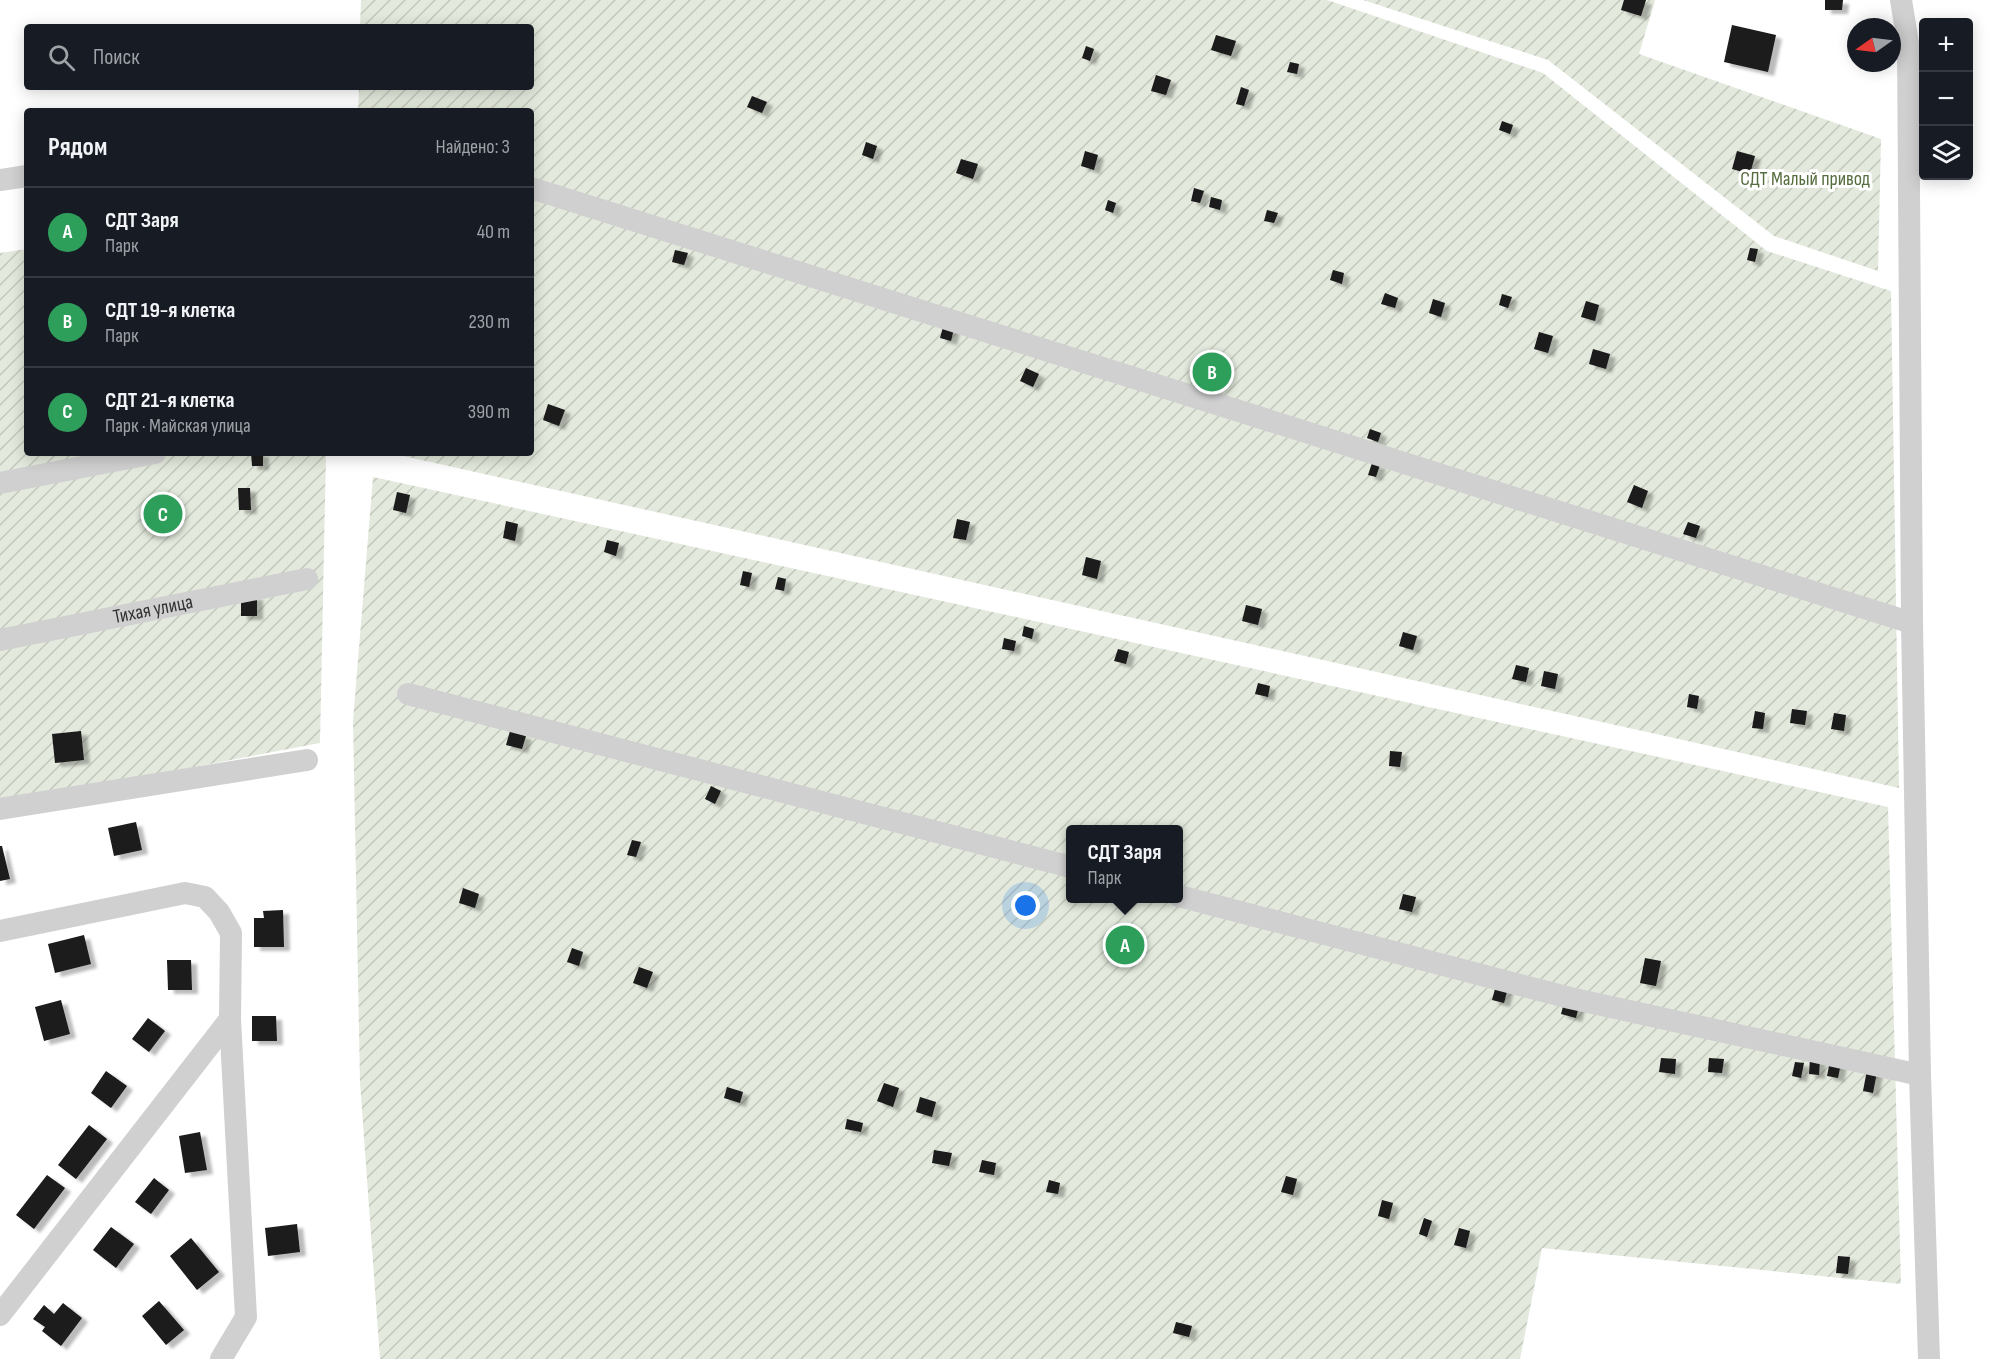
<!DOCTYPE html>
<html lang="ru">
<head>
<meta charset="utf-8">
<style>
  body { margin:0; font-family:"Sofia Sans Condensed",sans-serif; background:#20242c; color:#f1f3f6 }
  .controls { position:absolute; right:18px; top:18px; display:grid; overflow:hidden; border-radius:6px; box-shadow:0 3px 15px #0003 }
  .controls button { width:54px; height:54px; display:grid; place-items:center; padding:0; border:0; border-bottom:2px solid #363941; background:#171b24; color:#f1f3f6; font:30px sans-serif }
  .compass { position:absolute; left:1847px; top:18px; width:54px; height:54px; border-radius:50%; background:#171b24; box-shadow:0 3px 15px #0003; rotate:256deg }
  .you { position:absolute; left:1026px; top:906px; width:21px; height:21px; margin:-15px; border:4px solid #fff; border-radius:50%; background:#1a73e8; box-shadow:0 0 0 9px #1a73e833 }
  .badge { display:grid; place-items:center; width:39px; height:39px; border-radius:50%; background:#ea580c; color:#fff; font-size:20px; font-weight:700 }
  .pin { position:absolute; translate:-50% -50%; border:3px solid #fff; box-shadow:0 2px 6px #0006 }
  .popup { position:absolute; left:1066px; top:825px; width:117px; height:78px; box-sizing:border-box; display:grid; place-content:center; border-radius:6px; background:#171b24; filter:drop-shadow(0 2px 4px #0005); font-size:20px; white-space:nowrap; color:#9ea1a6 }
  .popup b { font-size:22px; color:#f1f3f6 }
  .popup::after { content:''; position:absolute; left:50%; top:100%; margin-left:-12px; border:12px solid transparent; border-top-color:#171b24 }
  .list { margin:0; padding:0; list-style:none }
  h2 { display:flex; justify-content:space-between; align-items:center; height:78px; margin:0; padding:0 24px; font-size:26px }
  h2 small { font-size:20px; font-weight:400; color:#9ea1a6 }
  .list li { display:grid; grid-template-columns:39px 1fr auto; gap:18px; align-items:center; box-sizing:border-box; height:90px; padding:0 24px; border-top:2px solid #363941 }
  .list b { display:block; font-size:22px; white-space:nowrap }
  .list p { margin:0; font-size:20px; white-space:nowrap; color:#9ea1a6 }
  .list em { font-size:20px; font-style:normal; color:#9ea1a6 }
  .icon { flex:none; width:33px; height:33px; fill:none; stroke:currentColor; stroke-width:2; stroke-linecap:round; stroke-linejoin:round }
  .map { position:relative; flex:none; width:1991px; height:1359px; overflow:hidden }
  .search { position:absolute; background:#171b24; box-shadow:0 3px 15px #0003; left:24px; top:24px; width:510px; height:66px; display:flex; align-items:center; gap:15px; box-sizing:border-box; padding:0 21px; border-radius:6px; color:#9ea1a6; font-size:22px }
  .panel { position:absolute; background:#171b24; box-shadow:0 3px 15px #0003; left:24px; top:108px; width:510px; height:348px; border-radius:6px }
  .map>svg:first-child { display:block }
</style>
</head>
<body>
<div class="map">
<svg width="1991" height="1359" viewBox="0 0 1991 1359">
  <defs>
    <pattern id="garden-furrows" width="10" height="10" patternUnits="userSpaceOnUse" patternTransform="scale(1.5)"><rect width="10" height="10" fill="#e3e9dc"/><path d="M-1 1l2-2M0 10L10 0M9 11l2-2" fill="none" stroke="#c3c8bd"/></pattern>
    <filter id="shadow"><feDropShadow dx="6" dy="4" stdDeviation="1.5" flood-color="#0004"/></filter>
  </defs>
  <rect width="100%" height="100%" fill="#fff"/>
  <path fill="url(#garden-furrows)" fill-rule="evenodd" d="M 361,0 L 1327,0 L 1543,73 L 1767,251 L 1891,291 L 1899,788 L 390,453 L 531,453 L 531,111 L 358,111 L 359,87 L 531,87 L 531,27 L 360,27 Z
    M 1363,0 L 1655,0 L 1639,54 L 1881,139 L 1878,271 L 1774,236 L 1548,60 Z
    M 27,249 L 27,453 L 326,453 L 320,743 L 0,804 L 0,253 Z
    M 373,477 L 1888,807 L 1901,1284 L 1542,1248 L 1520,1359 L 380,1359 L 360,1082 L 353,721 ZM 1071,830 L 1179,830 L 1179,898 L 1071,898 Z"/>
  <path fill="#1a1a1a" filter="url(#shadow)" d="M 1624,0 L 1646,0 L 1641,16 L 1621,10 Z
    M 1825,0 L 1843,0 L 1842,10 L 1825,10 Z
    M 1732,25 L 1776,35 L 1768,72 L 1724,62 Z
    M 1216,35 L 1236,41 L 1231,56 L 1211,50 Z
    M 1086,46 L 1094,49 L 1090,61 L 1082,58 Z
    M 1290,62 L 1299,64 L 1297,74 L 1287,72 Z
    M 1156,75 L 1171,80 L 1166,95 L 1151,91 Z
    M 1241,87 L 1249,90 L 1244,106 L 1236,104 Z
    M 752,96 L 767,102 L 762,113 L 747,107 Z
    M 1502,121 L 1513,125 L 1510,134 L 1499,130 Z
    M 866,142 L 877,146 L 873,159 L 862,155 Z
    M 1085,151 L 1098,155 L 1094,170 L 1081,166 Z
    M 1737,151 L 1755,156 L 1750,174 L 1732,169 Z
    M 961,159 L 978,164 L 973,179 L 956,173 Z
    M 1194,188 L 1204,191 L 1200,203 L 1191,201 Z
    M 1211,197 L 1222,200 L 1220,210 L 1209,207 Z
    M 1108,200 L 1116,203 L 1113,213 L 1105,210 Z
    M 1267,210 L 1278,213 L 1274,223 L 1264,221 Z
    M 1750,248 L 1758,249 L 1755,262 L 1747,260 Z
    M 675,250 L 688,253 L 684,265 L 672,262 Z
    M 1333,270 L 1344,273 L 1342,284 L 1330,280 Z
    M 1385,293 L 1398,298 L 1395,308 L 1381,304 Z
    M 1502,294 L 1512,297 L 1508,308 L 1499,305 Z
    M 1433,299 L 1445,303 L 1441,317 L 1429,313 Z
    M 1586,301 L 1599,305 L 1595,321 L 1581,317 Z
    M 943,327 L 954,329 L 951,341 L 940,338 Z
    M 1539,332 L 1553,336 L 1548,353 L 1534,349 Z
    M 1593,349 L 1610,354 L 1606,369 L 1589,364 Z
    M 1026,368 L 1039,374 L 1033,387 L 1020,381 Z
    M 548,404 L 565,410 L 559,426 L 543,420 Z
    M 1370,429 L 1381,433 L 1378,442 L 1367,438 Z
    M 251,453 L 263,453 L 263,466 L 252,466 Z
    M 1372,463 L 1380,465 L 1376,477 L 1368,475 Z
    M 1634,485 L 1648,491 L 1642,508 L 1627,502 Z
    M 238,488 L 250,488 L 251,510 L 239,510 Z
    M 397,492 L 410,495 L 406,513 L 393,510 Z
    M 957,519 L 970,522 L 966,540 L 953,538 Z
    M 506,521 L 518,524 L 515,541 L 503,538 Z
    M 1688,522 L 1700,526 L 1696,538 L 1683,534 Z
    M 607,540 L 619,543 L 616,556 L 604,552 Z
    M 1086,557 L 1101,561 L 1097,579 L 1082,575 Z
    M 743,571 L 752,573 L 749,587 L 740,585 Z
    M 778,577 L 786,579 L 784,591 L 775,589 Z
    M 241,596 L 257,596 L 257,616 L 241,616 Z
    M 1246,605 L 1262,609 L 1258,625 L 1242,621 Z
    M 1024,626 L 1034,629 L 1032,639 L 1022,636 Z
    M 1403,632 L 1417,636 L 1413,650 L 1399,646 Z
    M 1004,638 L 1016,641 L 1014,651 L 1002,649 Z
    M 1118,649 L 1129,652 L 1126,664 L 1114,661 Z
    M 1516,665 L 1529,668 L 1526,682 L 1512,679 Z
    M 1544,671 L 1558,674 L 1555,689 L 1541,686 Z
    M 1258,683 L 1270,686 L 1268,697 L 1255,694 Z
    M 1689,694 L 1699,696 L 1697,709 L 1687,707 Z
    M 1792,709 L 1807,711 L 1805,725 L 1790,723 Z
    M 1755,711 L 1765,713 L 1763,729 L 1752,728 Z
    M 1834,713 L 1846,715 L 1844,731 L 1831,729 Z
    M 81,731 L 84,760 L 55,763 L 52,734 Z
    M 510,731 L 526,736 L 522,749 L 506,745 Z
    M 1390,751 L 1402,752 L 1400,767 L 1389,766 Z
    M 711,786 L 721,791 L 715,804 L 705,799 Z
    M 136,822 L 142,850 L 114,856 L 108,828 Z
    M 632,840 L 641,842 L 636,857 L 627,855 Z
    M 0,846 L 2,846 L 10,879 L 0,881 Z
    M 463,888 L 479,894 L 475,908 L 459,903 Z
    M 1403,894 L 1416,897 L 1412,912 L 1399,909 Z
    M 283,910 L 284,947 L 254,947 L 254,918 L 264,918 L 263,911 Z
    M 84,935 L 91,964 L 55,973 L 48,944 Z
    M 572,948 L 583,952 L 579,966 L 567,962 Z
    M 1645,958 L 1661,961 L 1656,986 L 1640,983 Z
    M 167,960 L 191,960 L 192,990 L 168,990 Z
    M 639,967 L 653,972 L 647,988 L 633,983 Z
    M 1496,985 L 1508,988 L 1504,1003 L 1492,1000 Z
    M 61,1000 L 70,1034 L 44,1041 L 35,1007 Z
    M 1564,1003 L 1579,1006 L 1576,1018 L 1561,1014 Z
    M 252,1016 L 276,1016 L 277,1041 L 252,1041 Z
    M 148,1018 L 165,1031 L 149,1052 L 132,1039 Z
    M 1661,1058 L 1676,1059 L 1675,1074 L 1659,1072 Z
    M 1709,1058 L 1724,1059 L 1722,1073 L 1708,1072 Z
    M 1810,1058 L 1820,1059 L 1819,1075 L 1809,1074 Z
    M 1830,1061 L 1841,1063 L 1838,1078 L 1827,1076 Z
    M 1795,1062 L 1804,1063 L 1801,1078 L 1792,1076 Z
    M 1867,1070 L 1877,1072 L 1873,1093 L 1863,1091 Z
    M 106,1071 L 127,1086 L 111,1108 L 91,1093 Z
    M 884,1083 L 899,1088 L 893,1107 L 877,1101 Z
    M 727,1087 L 743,1092 L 740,1103 L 724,1098 Z
    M 920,1097 L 936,1102 L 932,1117 L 916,1112 Z
    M 847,1119 L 863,1123 L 861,1132 L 845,1129 Z
    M 89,1125 L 107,1139 L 76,1179 L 58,1165 Z
    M 200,1132 L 207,1170 L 185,1173 L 179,1136 Z
    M 934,1150 L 952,1153 L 949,1166 L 932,1163 Z
    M 982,1160 L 996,1163 L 994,1175 L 979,1172 Z
    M 47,1175 L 65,1188 L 34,1229 L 16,1215 Z
    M 1286,1176 L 1297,1179 L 1293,1195 L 1281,1192 Z
    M 154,1178 L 169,1190 L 151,1214 L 135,1202 Z
    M 1049,1180 L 1060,1183 L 1058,1194 L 1046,1192 Z
    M 1382,1200 L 1393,1203 L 1389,1219 L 1378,1216 Z
    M 1424,1218 L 1432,1221 L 1427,1237 L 1419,1234 Z
    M 297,1224 L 300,1252 L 268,1256 L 265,1228 Z
    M 111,1227 L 134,1244 L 116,1268 L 93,1250 Z
    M 1459,1228 L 1470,1231 L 1466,1248 L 1454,1245 Z
    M 191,1238 L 219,1272 L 197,1290 L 170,1256 Z
    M 1838,1256 L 1850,1257 L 1848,1274 L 1836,1273 Z
    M 159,1301 L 184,1330 L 166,1345 L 142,1316 Z
    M 63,1303 L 82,1318 L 61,1346 L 42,1331 L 45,1327 L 33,1319 L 44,1305 L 54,1314 Z
    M 1176,1322 L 1192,1326 L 1189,1337 L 1173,1333 Z"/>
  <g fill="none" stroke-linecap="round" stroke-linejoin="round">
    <g stroke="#d0d0d0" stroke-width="22">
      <path d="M 1901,0 L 1908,43 L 1912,623 L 1920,1075 L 1929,1359"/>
      <path d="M 0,180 L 27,176"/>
      <path d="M 531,188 L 1912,623"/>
      <path d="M 0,483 L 155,453"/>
      <path id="s1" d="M 0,640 L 307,579"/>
      <path d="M 408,694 L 1071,867"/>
      <path d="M 0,809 L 307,760"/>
      <path d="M 1179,896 L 1570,998 L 1920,1075"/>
      <path d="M 0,931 L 185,893 L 205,897 L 219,912 L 231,933 L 230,1019 L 246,1317 L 221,1359"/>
      <path d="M 0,1315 L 230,1019"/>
    </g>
  </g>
  <g text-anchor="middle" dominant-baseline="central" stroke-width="6" stroke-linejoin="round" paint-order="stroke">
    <g font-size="20" fill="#576e40" stroke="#fff">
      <text x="1805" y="179">СДТ Малый привод</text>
    </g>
    <g font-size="20" fill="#333" stroke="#fff">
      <text stroke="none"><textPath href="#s1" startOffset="156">Тихая улица</textPath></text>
    </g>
  </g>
</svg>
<div class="controls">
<button>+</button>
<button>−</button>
<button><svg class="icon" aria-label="layers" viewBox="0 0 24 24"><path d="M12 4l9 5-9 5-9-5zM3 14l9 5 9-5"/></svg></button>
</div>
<svg class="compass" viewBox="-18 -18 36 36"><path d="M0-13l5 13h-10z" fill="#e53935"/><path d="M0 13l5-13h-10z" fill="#9ea1a6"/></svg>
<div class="you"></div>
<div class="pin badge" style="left:1125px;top:945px;background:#2e9e5b">A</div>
<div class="popup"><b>СДТ Заря</b>Парк</div>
<div class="pin badge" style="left:1212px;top:372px;background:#2e9e5b">B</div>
<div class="pin badge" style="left:163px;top:514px;background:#2e9e5b">C</div>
<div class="search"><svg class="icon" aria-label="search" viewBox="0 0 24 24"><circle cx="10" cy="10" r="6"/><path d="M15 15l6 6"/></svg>Поиск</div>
<section class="panel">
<h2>Рядом<small>Найдено: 3</small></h2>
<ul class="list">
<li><span class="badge" style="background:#2e9e5b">A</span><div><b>СДТ Заря</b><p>Парк</p></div><em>40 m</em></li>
<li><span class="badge" style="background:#2e9e5b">B</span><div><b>СДТ 19-я клетка</b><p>Парк</p></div><em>230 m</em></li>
<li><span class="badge" style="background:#2e9e5b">C</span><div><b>СДТ 21-я клетка</b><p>Парк · Майская улица</p></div><em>390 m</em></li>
</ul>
</section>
</div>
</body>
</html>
